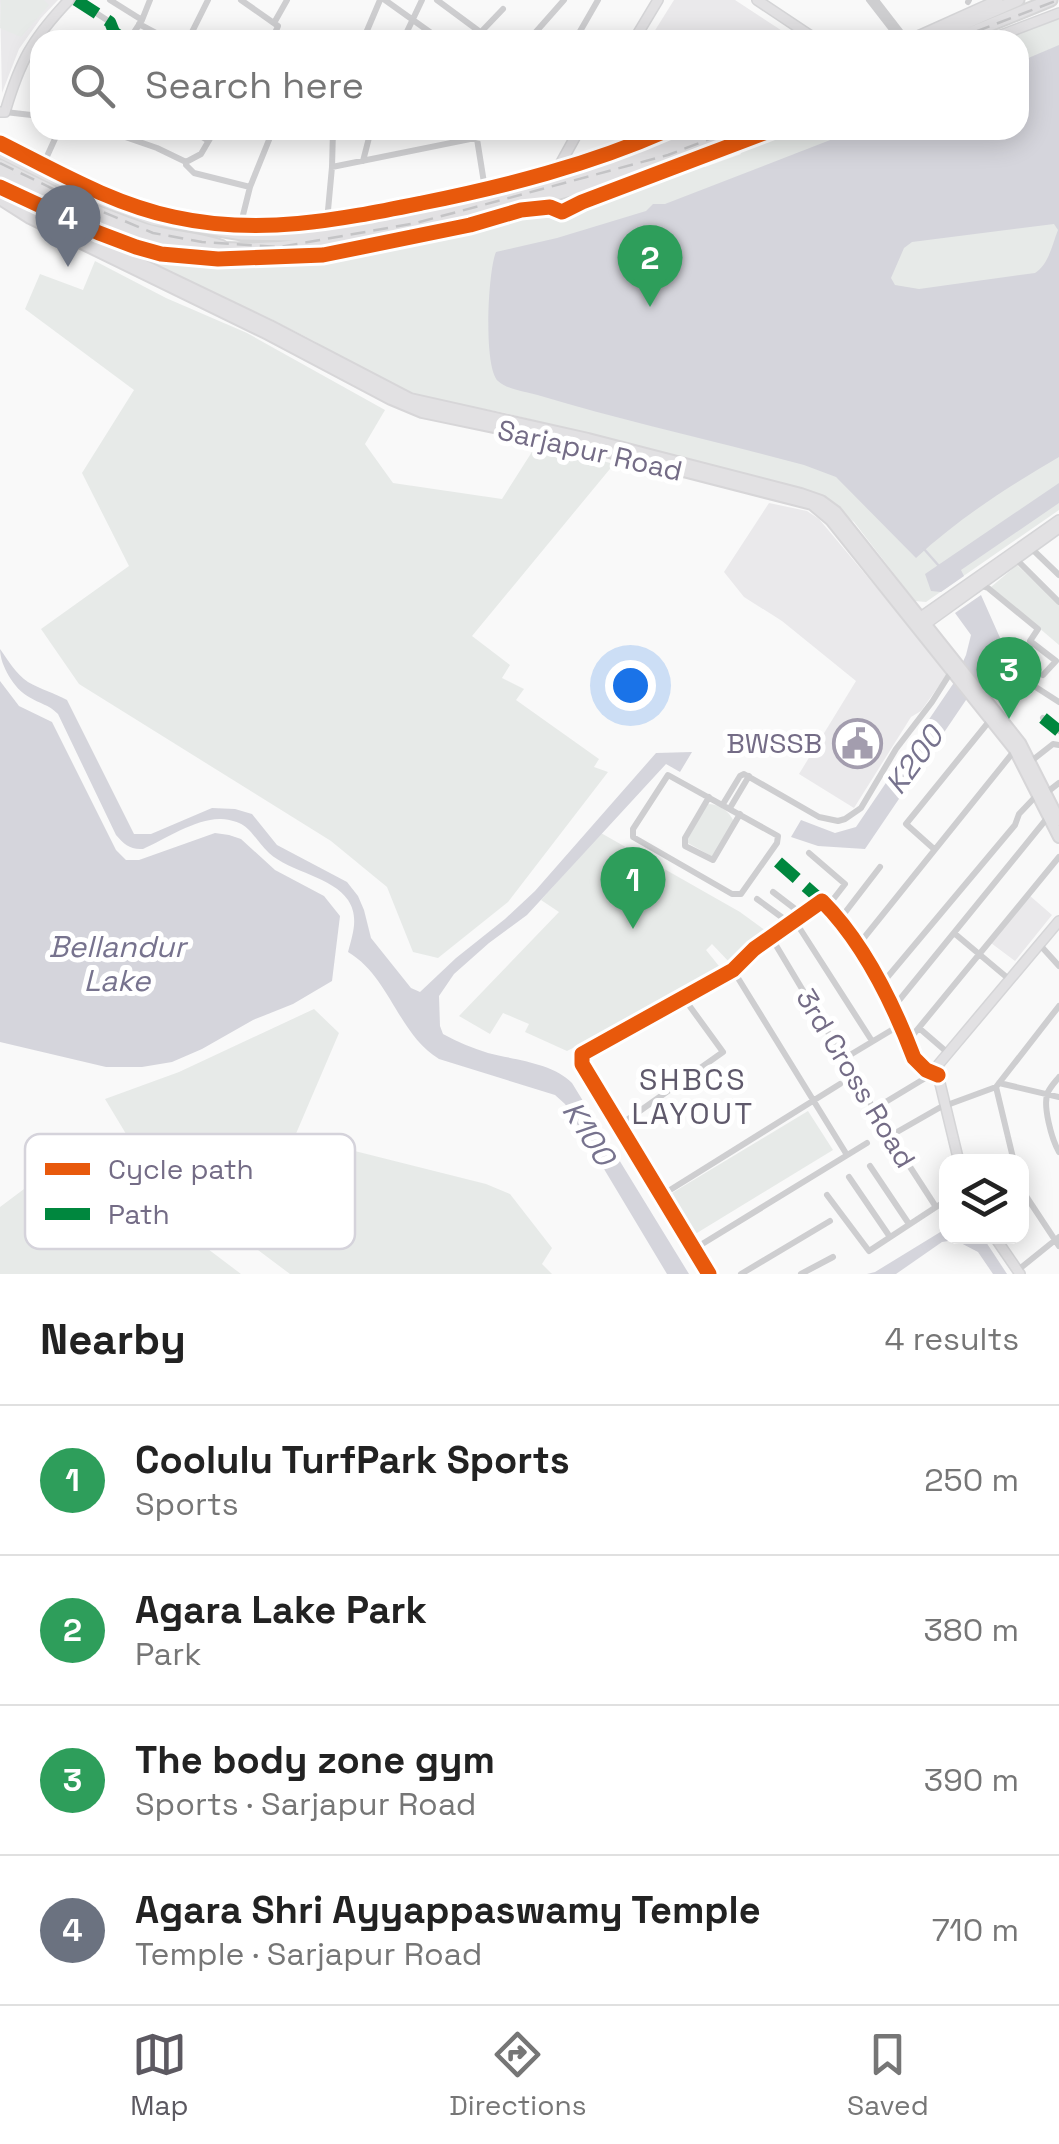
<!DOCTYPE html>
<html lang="en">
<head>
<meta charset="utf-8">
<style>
  body { margin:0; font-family:"Space Grotesk",sans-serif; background:#f6f6f6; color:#222 }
  .controls { position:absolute; right:30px; bottom:30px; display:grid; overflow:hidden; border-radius:20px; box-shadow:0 5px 25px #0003 }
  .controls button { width:90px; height:90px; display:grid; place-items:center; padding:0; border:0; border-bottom:2px solid #e0e0e0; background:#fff; color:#222; font:50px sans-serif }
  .you { position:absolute; left:630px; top:685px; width:35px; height:35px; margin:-25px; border:8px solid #fff; border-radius:50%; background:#1a73e8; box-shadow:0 0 0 15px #1a73e833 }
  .badge { display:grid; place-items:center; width:65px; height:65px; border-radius:50%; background:#5c5961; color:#fff; font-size:32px; font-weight:700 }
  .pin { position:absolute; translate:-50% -82px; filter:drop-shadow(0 2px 5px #0008) }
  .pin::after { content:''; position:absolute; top:52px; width:35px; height:30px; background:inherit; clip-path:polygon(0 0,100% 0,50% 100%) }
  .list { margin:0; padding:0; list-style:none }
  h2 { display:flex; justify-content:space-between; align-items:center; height:130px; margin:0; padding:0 40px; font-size:42px }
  h2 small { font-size:32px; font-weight:400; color:#767676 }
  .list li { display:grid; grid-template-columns:65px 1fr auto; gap:30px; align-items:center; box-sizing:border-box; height:150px; padding:0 40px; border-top:2px solid #e0e0e0 }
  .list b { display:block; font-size:38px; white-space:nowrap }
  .list p { margin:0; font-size:32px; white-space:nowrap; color:#767676 }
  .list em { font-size:32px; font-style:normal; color:#767676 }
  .icon { flex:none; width:55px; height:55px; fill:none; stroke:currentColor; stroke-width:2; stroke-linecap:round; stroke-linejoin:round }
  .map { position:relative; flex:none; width:1059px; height:1274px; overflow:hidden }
  .search { position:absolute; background:#fff; box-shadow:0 5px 25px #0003; left:30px; right:30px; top:30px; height:110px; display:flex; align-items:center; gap:25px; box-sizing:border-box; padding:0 35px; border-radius:30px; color:#767676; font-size:38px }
  .sheet { height:730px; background:#fff }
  nav { display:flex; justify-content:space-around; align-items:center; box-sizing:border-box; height:140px; border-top:2px solid #e0e0e0; background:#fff; font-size:28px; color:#767676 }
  nav a { display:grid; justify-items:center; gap:5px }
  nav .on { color:#5c5961 }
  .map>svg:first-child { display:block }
</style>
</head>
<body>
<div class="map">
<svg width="1059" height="1274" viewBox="0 0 1059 1274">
  <rect width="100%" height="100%" fill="#f9f9f9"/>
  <path fill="#eae9eb" d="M 0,0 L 58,0 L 41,18 L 19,49 L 2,93 Z
    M 674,0 L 735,0 L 796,40 L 649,40 Z
    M 769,503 L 807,511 L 819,519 L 948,673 L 921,711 L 911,717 L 854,808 L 799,774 L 856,681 L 782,621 L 744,597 L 724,572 Z
    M 1029,895 L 1052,915 L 1015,961 L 991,943 Z"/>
  <path fill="#e7eae8" d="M 1,0 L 44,0 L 49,5 L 21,37 L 0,28 Z
    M 1059,18 L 1059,510 L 926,602 L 915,601 L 854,522 L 825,498 L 651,449 L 505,413 L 411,395 L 370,376 L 314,341 L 261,314 L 193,286 L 150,261 L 149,258 L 228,265 L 335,259 L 548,212 C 561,220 573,216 581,204 L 700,161 L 705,167 L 741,154 L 738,147 L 784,130 L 1019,130 L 1019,40 L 1002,40 Z
    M 95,261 L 166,298 L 247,333 L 385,410 L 365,444 L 393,483 L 502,499 L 537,444 L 614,464 L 472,636 L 510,665 L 502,678 L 524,689 L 516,700 L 599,759 L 594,767 L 608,772 L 508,902 L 438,958 L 413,952 L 387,887 L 331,841 L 79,684 L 41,629 L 129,566 L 82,473 L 134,390 L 25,309 L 40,274 L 83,290 Z
    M 1017,565 L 1059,604 L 1059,645 L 991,587 Z
    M 707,804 C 720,804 729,811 734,822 L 713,857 L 686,842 Z
    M 601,833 L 740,912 L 769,933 L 731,964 L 712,944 L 706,950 L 723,971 L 567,1051 L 525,1032 L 529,1024 L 503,1013 L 490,1034 L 459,1016 L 559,912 L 541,900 Z
    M 314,1009 L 339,1033 L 295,1136 L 486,1184 L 510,1194 L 552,1248 L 542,1264 L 552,1274 L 290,1274 L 207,1212 L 152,1177 L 105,1099 L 179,1072 Z
    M 808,1111 L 833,1150 L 692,1236 L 667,1196 Z
    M 76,1150 L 95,1150 L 117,1182 L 146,1212 L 200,1243 L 241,1274 L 0,1274 L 0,1207 Z"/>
  <path fill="#d5d5dc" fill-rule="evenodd" d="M 1059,45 L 1059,457 C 1009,486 958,519 916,558 L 836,477 L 804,465 C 716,441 627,422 541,396 C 529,392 507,390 498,381 C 483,367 488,270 496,252 L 557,238 L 646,211 L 653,204 L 665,204 L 856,130 L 1019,130 L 1019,62 ZM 1054,224 L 1058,230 C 1052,245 1049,264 1035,273 L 919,289 L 895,285 L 891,278 L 904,248 L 912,242 Z
    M 1059,483 L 1059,503 L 961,570 L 964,576 L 941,592 L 931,591 L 925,574 Z
    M 981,595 L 1001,640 L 988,675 L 966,700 L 865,849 L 818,846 L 791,837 L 801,820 L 835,833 L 856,827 L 953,684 L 966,655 L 971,635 L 955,613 Z
    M 0,649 C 8,660 16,674 28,682 C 40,689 54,693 67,700 L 134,834 L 151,834 L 212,808 L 235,809 L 252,814 L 277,845 L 347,882 L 358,896 L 364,910 L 371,938 L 411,988 L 420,992 L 456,958 L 505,919 L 535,891 L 656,753 L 692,752 L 680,772 L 666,764 L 527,915 L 489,943 L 454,974 L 439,996 L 440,1026 L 443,1034 C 458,1042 472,1048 488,1053 C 515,1060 553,1063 572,1083 L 689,1274 L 667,1274 L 565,1104 L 555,1095 L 439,1059 C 398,1034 390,977 348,952 C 353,933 359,917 348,900 C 333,877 290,872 269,853 C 251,836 251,821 221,819 C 197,818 165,839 143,849 C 130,850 124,844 116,835 L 58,714 C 48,704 40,704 29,697 C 14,689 0,665 0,649 Z
    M 0,681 L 19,706 L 52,722 L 116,850 L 126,860 L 139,860 L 215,833 L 229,835 L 241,839 L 275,870 L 324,896 L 340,916 L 332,981 L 293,1004 L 253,1020 L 202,1049 L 172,1062 L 142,1067 L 106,1067 L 0,1042 Z
    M 942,1231 L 946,1231 L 946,1236 L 966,1237 L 986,1242 L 1007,1274 L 993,1274 L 978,1252 L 955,1240 L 942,1242 L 896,1274 L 867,1274 L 875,1272 Z"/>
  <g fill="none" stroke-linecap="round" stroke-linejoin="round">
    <path stroke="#d5d5dc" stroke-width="2.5" d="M 924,549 L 939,566"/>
    <defs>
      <path id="secondary" d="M 757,0 L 817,40
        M 634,40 L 658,0
        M 909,40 L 998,0
        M 988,40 L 1059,13
        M 0,112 L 5,112 C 20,61 32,39 69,0
        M 0,143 L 96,191 L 175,218
        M 557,174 L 557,170 L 579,130
        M 7,190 L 99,233 L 136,247 L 161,254 L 218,259 L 323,255 L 470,225 L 521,210 L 550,207 L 562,212 L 582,202 L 772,130
        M 215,224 C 278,233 343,219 404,206 C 495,188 584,167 668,130
        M 918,619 L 1059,520
        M 923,626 L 1059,528
        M 959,1162 L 938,1075 L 938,1065 L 1059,921
        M 994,1236 L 1020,1274"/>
      <path id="primary" d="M 0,165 C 47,189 94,212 145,229 C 170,237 197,237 222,246
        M 0,189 L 32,211
        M 0,199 L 30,218 L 268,334 L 391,399 L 422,412 L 586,446 L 812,504 L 831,520 L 1015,750 L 1059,837
        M 47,219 L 270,326 L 410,399 L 588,439 L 801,494 L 821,501 L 836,512 L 1020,743 L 1059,820"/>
      <path id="highway" d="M 927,40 L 1018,0
        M 953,40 L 1051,0
        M 0,152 L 88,195 L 153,219 L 242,234 L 294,235 L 352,229 L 565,181 L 603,170 L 708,130
        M 0,173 C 56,200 113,233 175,244 C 264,258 351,240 437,220 C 491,208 547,199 599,181 C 645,166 689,147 734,130"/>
    </defs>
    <use href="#secondary" stroke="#d5d5d7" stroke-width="12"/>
    <use href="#primary" stroke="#d7d6d8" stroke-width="14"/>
    <use href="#highway" stroke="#d6d6d7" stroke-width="15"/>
    <path stroke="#ceced0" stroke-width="6" d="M 76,0 L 110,22 L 114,32 L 125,40
      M 110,0 L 142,20
      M 241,0 L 278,26 L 272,40
      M 385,0 L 441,40
      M 437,0 L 491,40
      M 869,0 L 900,40
      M 876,0 L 907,40
      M 968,2 L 969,0
      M 274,23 L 287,0
      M 139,24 L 169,40
      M 481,32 L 503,9
      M 233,36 L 241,40
      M 129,40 L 142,20 L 150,0
      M 188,40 L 208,0
      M 363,40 L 380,0
      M 403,40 L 422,0
      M 526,40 L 534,34 L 564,0
      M 575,40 L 598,0
      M 5,112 L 40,116
      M 105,130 L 157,148 L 186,162 L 186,165 L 194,173 L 250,187
      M 191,130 L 207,140
      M 477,139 L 485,189
      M 363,161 L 371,130
      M 186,162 L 201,154 L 215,130
      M 43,165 L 59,130
      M 332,167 L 515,130
      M 327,221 L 332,167 L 333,130
      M 240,227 L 250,187 L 273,130
      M 1031,548 L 1059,575
      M 1016,559 L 1059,602
      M 979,585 L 988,588 L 1038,629 L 1030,641 L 1056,661 L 1043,675
      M 999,654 L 1031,684 L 1059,702
      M 1043,718 L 1059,731
      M 1030,762 L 1053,744 L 1059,745
      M 668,775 L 778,836 L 777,843 L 741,894 L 732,894 L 633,837 L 633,829 Z
      M 1046,793 L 1059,783
      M 709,797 L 685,838 L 685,846 L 713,860 L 740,814
      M 723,804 L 740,776 L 744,774 L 819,817 L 838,821 L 845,819 L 861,808 L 896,749 L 932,702 L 951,672
      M 730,808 L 749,776
      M 934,849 L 906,824 L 991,719
      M 809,853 L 845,884 L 828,906
      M 773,892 L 803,915
      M 757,899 L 791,924
      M 840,919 L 880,867
      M 795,921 L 872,1041
      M 954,933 L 1010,980
      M 771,937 L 890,1136 L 936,1207 L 946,1201
      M 859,944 L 1015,750
      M 1040,945 L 1059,966
      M 733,970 L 847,1155
      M 880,986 L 1015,825 L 1019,814 L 1037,795
      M 892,1009 L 1048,817
      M 919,1028 L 948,1053
      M 908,1041 L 1059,857
      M 845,1058 L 900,1025
      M 1059,1077 C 1055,1082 1051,1086 1048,1092 C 1042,1105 1052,1140 1059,1152
      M 999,1083 L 1059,1097
      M 874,1109 L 932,1074
      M 620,1125 L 723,1052 L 683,997
      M 890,1136 L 939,1108 L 996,1087
      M 1014,1162 L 996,1087 L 1059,1006
      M 870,1166 L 909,1224
      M 849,1177 L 890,1237
      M 1022,1190 L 1059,1246
      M 662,1195 L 840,1084
      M 827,1195 L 869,1251 L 936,1207
      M 694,1249 L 867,1143
      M 1018,1270 L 1059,1237
      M 709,1274 L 582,1064 L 582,1054 L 733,970 L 754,949 L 822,901 C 864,943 893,1003 914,1058 L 926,1070 L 938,1075
      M 741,1274 L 830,1221
      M 801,1274 L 833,1257"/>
    <use href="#secondary" stroke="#e2e1e3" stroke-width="9"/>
    <use href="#primary" stroke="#e2e1e3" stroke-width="10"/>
    <use href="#highway" stroke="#e2e1e3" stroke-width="11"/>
    <path stroke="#c4c4c6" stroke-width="2.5" stroke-dasharray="15 8" stroke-linecap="butt" d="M 954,40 L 1058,0
      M 0,163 L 84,204 L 153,233 L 202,242 L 280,247 L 416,223 L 668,155 L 733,130"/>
    <path stroke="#00873e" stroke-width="12" stroke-dasharray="25 12" stroke-linecap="butt" d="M 76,0 L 110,22 L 114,32 L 125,40
      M 233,36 L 241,40
      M 1043,718 L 1059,731
      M 778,862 L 822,901"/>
    <defs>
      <path id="cycleway" d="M 0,143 C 56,171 112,204 174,217 C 260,236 338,220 422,203 C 506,186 589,165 668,130
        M 0,187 L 99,233 L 136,247 L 161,254 L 218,259 L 323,255 L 470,225 L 521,210 L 550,207 L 562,212 L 582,202 L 772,130
        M 709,1274 L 582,1064 L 582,1054 L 733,970 L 754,949 L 822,901 C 864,943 893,1003 914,1058 L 926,1070 L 938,1075"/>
    </defs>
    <use href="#cycleway" stroke="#fff" stroke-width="21"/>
    <use href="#cycleway" stroke="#e8590c" stroke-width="15"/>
  </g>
  <defs>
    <symbol id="civic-ring" viewBox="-11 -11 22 22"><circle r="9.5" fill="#fff" stroke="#a39dae" stroke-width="1.5"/><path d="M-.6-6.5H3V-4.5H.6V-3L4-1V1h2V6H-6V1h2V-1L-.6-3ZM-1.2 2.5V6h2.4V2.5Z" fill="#a39dae"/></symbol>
  </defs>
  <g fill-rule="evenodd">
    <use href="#civic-ring" x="830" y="716" width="55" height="55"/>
  </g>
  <g text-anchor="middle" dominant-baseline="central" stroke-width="10" stroke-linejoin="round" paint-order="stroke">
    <g font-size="28" fill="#746c86" stroke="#fff">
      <text transform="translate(590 450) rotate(13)">Sarjapur Road</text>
      <text transform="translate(856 1078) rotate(59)">3rd Cross Road</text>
    </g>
    <g font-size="28" fill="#746c86" stroke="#fff" text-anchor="end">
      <text x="822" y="743">BWSSB</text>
    </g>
    <g font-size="30" font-style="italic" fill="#77738e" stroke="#fff">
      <text transform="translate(914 760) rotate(-54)">K200</text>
      <text x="117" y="946">Bellandur<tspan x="117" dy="34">Lake</tspan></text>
      <text transform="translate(589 1133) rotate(57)">K100</text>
    </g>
    <g font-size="30" letter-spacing="2.5" fill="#5f596b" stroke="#fff">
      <text x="693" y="1079">SHBCS<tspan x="693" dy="34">LAYOUT</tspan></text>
    </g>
  </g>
  <rect x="25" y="1134" width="330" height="115" rx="15" fill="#fff" stroke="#d5d3db" stroke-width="2.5"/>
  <rect x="45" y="1163" width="45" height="12" fill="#e8590c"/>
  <rect x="45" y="1208" width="45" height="12" fill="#00873e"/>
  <g font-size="28" fill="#746c86">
    <text x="108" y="1179">Cycle path</text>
    <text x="108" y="1224">Path</text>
  </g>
</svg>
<div class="controls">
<button><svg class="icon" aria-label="layers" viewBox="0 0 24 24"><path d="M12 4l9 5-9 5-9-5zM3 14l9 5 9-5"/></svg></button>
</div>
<div class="you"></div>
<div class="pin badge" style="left:633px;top:929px;background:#2e9e5b">1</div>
<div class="pin badge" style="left:650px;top:307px;background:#2e9e5b">2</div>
<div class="pin badge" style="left:1009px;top:719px;background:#2e9e5b">3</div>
<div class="pin badge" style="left:68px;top:267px;background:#6b7280">4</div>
<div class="search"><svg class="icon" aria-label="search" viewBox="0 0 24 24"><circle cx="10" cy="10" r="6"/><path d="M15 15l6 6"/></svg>Search here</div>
</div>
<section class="sheet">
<h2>Nearby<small>4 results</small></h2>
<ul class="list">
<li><span class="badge" style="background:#2e9e5b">1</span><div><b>Coolulu TurfPark Sports</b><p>Sports</p></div><em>250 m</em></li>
<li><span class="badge" style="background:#2e9e5b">2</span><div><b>Agara Lake Park</b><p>Park</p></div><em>380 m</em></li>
<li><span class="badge" style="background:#2e9e5b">3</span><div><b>The body zone gym</b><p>Sports · Sarjapur Road</p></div><em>390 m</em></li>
<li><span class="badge" style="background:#6b7280">4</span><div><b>Agara Shri Ayyappaswamy Temple</b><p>Temple · Sarjapur Road</p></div><em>710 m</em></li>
</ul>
</section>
<nav>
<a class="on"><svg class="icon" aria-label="map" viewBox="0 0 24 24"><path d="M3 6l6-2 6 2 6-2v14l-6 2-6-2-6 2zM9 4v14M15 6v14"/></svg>Map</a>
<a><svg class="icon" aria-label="directions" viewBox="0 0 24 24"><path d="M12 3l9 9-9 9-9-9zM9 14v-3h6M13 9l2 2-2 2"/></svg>Directions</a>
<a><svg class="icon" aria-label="saved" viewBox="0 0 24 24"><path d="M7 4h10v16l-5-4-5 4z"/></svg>Saved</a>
</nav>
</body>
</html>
